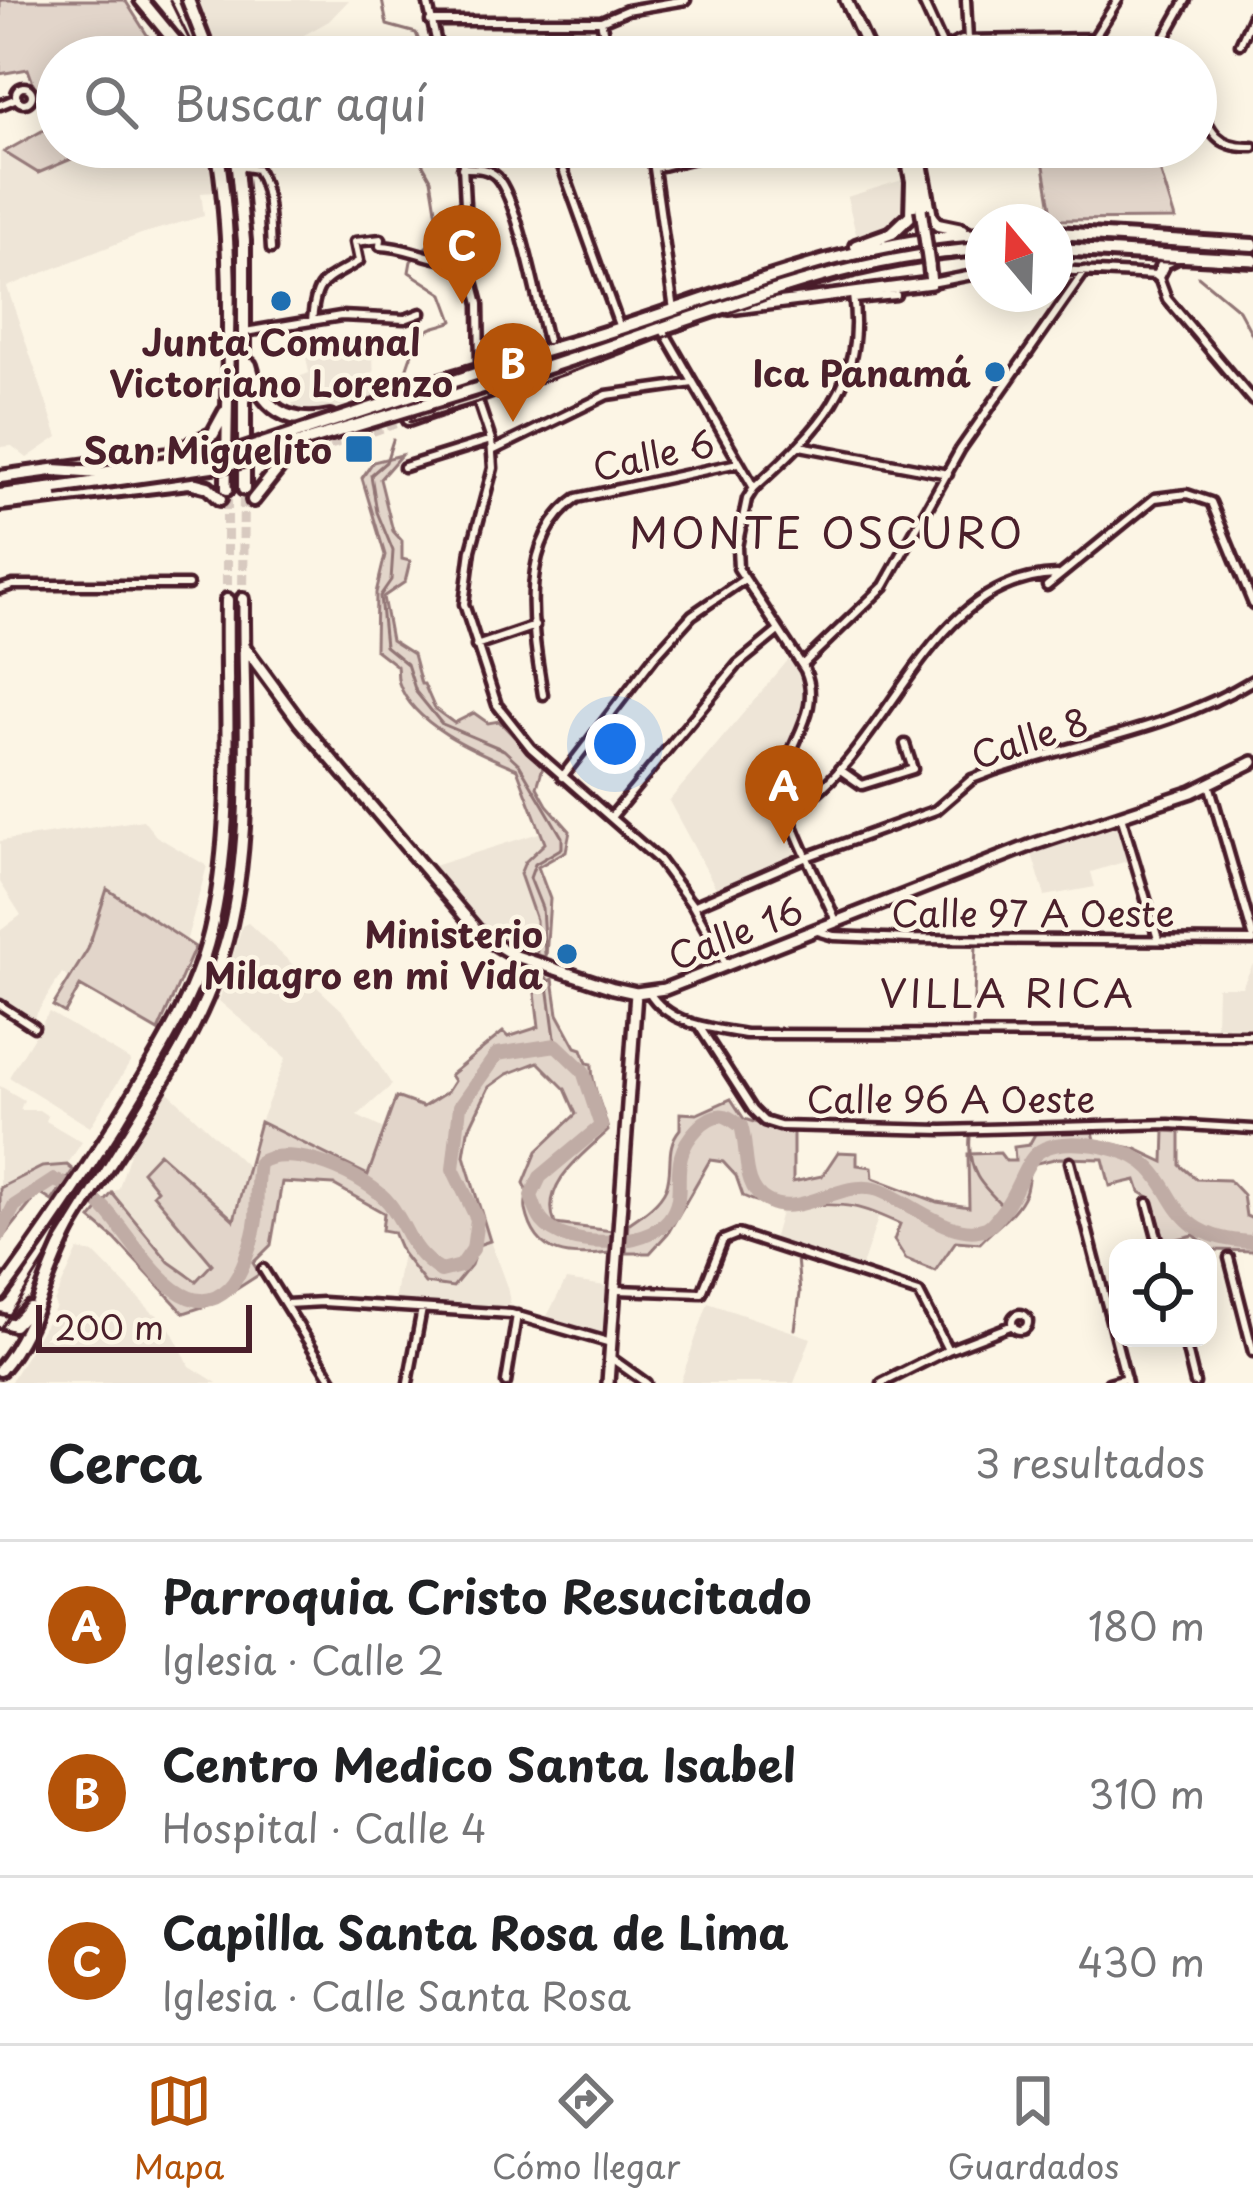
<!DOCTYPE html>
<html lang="es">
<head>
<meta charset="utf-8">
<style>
  body { margin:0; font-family:"Playpen Sans",sans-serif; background:#f6f6f6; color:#202124 }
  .controls { position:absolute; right:36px; bottom:36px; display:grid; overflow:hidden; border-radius:24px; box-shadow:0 6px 30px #0003 }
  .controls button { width:108px; height:108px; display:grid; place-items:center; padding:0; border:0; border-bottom:3px solid #e0e0e0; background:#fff; color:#202124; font:60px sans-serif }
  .compass { position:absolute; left:965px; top:204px; width:108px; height:108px; border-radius:50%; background:#fff; box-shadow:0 6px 30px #0003; rotate:341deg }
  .scale { position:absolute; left:36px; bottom:30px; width:216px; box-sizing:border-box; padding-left:12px; border:6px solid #4a1f2b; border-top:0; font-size:33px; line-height:42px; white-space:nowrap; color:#4a1f2b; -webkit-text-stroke:9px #fcf5e5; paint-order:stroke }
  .you { position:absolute; left:615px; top:744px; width:42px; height:42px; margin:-30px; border:9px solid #fff; border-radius:50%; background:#1a73e8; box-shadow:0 0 0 18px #1a73e833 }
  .badge { display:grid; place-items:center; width:78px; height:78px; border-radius:50%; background:#b45309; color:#fff; font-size:39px; font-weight:700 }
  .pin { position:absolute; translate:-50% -99px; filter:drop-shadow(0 3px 6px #0008) }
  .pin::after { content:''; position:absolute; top:63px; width:42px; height:36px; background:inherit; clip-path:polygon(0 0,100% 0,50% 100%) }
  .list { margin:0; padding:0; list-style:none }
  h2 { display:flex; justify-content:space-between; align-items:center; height:156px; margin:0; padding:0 48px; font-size:51px }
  h2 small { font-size:39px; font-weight:400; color:#757577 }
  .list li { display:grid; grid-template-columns:78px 1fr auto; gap:36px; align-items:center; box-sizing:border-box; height:168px; padding:0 48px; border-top:3px solid #e0e0e0 }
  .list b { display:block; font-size:45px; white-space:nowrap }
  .list p { margin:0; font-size:39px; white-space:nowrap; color:#757577 }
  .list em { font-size:39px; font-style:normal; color:#757577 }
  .icon { flex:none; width:66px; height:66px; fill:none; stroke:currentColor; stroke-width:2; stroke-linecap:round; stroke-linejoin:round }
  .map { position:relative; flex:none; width:1253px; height:1383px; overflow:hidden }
  .search { position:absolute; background:#fff; box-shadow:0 6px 30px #0003; left:36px; right:36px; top:36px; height:132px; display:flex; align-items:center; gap:30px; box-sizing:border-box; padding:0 42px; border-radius:66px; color:#757577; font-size:45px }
  .sheet { height:660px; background:#fff }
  nav { display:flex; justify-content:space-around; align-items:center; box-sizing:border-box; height:168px; border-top:3px solid #e0e0e0; background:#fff; font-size:33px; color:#757577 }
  nav a { display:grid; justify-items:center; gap:6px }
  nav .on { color:#b45309 }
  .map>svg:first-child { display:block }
</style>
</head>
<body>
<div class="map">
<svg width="1253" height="1383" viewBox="0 0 1253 1383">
  <rect width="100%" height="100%" fill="#fcf5e5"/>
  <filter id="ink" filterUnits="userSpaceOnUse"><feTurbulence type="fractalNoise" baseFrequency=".00833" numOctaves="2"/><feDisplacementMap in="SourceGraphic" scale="24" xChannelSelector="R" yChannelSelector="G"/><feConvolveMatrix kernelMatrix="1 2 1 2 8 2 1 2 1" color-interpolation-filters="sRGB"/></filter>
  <g filter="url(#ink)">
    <path fill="#eee5d7" d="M 193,0 L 349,0 L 329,21 L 265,57 L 217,57 Z
      M 100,147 L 207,147 L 214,192 L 201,193 L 204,216 L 141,234 L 7,287 L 58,437 L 27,458 L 12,446 L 0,447 L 0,152 L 69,161 Z
      M 902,180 L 907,208 L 904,215 L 884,230 L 856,234 L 847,197 Z
      M 355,344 L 373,344 L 374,397 L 305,416 L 293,413 L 292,395 L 298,392 L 299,377 L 309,373 L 306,357 L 354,354 Z
      M 790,658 L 800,673 L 805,698 L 800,722 L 779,771 L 777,791 L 799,849 L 797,855 L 716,888 L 669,801 Z
      M 143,820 L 156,836 L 207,866 L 186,942 L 107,890 L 88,949 L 70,979 L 62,973 L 32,1021 L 0,1000 L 0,931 L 21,915 L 0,882 L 0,841 Z
      M 1116,827 L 1127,861 L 1091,872 L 1095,887 L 1045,896 L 1032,854 Z
      M 542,832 L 545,843 L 525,862 L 520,874 L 536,920 L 536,959 L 486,934 L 427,868 Z
      M 248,923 L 346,1014 L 392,1085 L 357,1116 L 386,1130 L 368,1175 L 260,1122 L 286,1058 L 219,1001 L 242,926 Z
      M 1253,964 L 1253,1027 L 1216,1026 L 1217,987 L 1242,987 Z
      M 49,1012 L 131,1061 L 90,1127 L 9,1077 Z
      M 0,1086 L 24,1100 L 20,1110 L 39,1110 L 48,1116 L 46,1121 L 82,1142 L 67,1165 L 42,1167 L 0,1188 Z
      M 167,1091 L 249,1168 L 234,1221 L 160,1153 L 143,1170 L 157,1190 L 153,1194 L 212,1264 L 196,1281 L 169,1263 L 112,1193 L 119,1188 L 131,1150 Z
      M 852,1206 L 879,1215 L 861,1269 L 773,1240 L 782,1209 Z
      M 490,1241 L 507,1287 L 510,1302 L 506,1309 L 394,1302 L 402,1253 L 425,1283 L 471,1265 L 478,1245 Z
      M 78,1250 L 94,1253 L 152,1312 L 165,1319 L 190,1366 L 217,1383 L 10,1383 L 56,1307 L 54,1302 Z
      M 566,1280 L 612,1287 L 605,1334 L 601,1336 L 545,1320 Z
      M 708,1303 L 811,1338 L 794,1383 L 680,1383 Z"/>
    <path fill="#e2d5ca" stroke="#967a7a" stroke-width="3" d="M 0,0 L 125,0 L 161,57 L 57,57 L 57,147 L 100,147 L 38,173 L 4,152 L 49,127 L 28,69 L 0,74 Z
      M 1073,147 L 1153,147 L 1175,219 L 1053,220 L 1042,154 Z
      M 401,455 L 380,479 L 393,531 L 402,541 L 402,559 L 410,561 L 405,582 L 383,597 L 391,640 L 413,654 L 421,684 L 424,684 L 435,709 L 454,723 L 474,713 L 488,723 L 499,721 L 543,767 L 537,787 L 547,805 L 570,831 L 566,851 L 538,867 L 550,899 L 546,957 L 537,955 L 536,920 L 520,874 L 525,862 L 545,843 L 517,769 C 480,753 413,726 399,683 C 397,678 398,672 397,666 L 375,649 L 376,593 L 385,555 L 362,478 L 373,462 Z
      M 107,889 L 195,947 L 158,1031 L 80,986 L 65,1013 L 53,1006 L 88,949 Z
      M 553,979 L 558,1014 L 576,1047 L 582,1049 L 587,1063 L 592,1064 C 591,1088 605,1112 608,1131 C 585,1153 539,1184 555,1224 L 613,1231 L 611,1253 C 571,1257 536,1259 526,1210 C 524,1197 531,1195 524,1183 L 537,1151 L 576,1114 L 565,1089 L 538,1062 L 507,1074 L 489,1087 L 468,1131 L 464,1156 L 490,1241 L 478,1245 L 471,1265 L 453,1287 L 425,1283 L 402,1253 L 393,1232 L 382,1230 L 384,1213 L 334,1185 L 282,1182 L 271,1245 L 253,1263 L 260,1274 L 215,1303 L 184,1313 L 115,1239 L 91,1219 L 112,1193 L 169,1262 L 196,1281 L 212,1264 L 153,1194 L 157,1190 L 142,1171 L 159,1153 L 234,1220 L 260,1122 L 368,1175 L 396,1097 L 423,1107 L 447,1092 L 454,1081 L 450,1075 L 503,1032 L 508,1037 L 539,1027 L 534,985 Z
      M 731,1099 L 744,1119 L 793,1134 L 793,1182 L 822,1176 L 838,1152 L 857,1153 L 857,1165 L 872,1167 L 873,1178 L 937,1202 L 969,1207 L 968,1154 L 1000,1153 L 1006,1161 L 1015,1161 L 1014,1147 L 1029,1145 L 1035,1134 L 1093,1131 L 1095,1140 L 1136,1149 L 1164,1162 L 1165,1131 L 1180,1132 L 1180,1165 L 1196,1179 L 1229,1180 L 1243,1195 L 1246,1216 L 1253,1219 L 1253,1251 L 1212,1250 L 1194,1235 L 1165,1242 L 1152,1199 L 1140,1192 L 1136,1180 L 1110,1186 L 1103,1159 L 1059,1158 L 1032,1164 C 1027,1174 1029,1183 1025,1193 C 1016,1215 994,1227 980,1243 L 956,1241 L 935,1271 L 906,1259 L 894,1240 L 900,1224 C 885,1217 870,1210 855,1207 C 813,1199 785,1216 743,1196 L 736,1176 L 723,1162 L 710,1160 L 668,1233 L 650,1253 L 626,1253 L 628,1224 C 641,1215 659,1204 666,1188 C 674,1167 664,1148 680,1129 L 680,1113 L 697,1114 Z
      M 67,1165 L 73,1170 L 52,1201 L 39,1193 L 0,1242 L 0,1188 L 42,1167 Z"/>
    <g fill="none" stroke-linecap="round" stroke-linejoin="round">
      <path stroke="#917474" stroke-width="3" d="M 382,0 L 387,25 L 416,33 L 419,41 L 413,57
        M 1198,276 L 1239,310 L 1253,336
        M 385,393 L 388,384 L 404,376 C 410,361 415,334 432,328 C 439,325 446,325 453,321 L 443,294 L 409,272 L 411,261 L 440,234 L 431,179 L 413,147
        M 393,440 L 386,462 L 371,475 L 377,512 L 393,551 L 391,580 L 380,596 L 385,646 L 407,664 L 416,692 L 442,724 L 504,750 L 519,764 L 562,837 L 562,848 L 535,864 L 530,878 L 542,908 L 545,954
        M 547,978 L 556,1045
        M 973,1024 L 976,945
        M 970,1137 C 967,1171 981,1185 1005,1208
        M 795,1329 L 800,1293 L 797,1258"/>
      <path stroke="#c0aca5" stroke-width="14" d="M 0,1234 L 14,1206 L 54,1180 C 71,1186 89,1195 103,1207 C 130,1232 181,1335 229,1288 C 242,1275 254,1238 256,1219 C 257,1200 256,1182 259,1163 C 289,1141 369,1177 389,1203 C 411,1232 407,1249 441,1271 L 461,1266 L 473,1249 L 477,1219 L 453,1169 L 460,1106 L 497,1054 L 556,1045 L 583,1071 L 601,1126 L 540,1177 L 531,1196 C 534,1204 537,1215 542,1221 C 566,1251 647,1247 669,1219 C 685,1199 675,1179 681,1156 C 685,1140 706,1112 725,1116 C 731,1118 736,1123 741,1126 C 749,1150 741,1187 767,1201 C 799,1219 840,1180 875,1189 C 906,1197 951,1242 986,1228 C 993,1225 999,1215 1004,1209 C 1016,1193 1020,1176 1031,1160 C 1046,1136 1092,1143 1117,1150 C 1187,1169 1151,1238 1253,1242"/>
      <path stroke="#d8cac0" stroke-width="10" stroke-dasharray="10 5" stroke-linecap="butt" d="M 301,454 L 409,419
        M 243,599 L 244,489
        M 227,600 L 227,489"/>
      <defs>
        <path id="street" d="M 427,0 L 440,57
          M 922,0 L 948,57
          M 966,0 L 968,40
          M 430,21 L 601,21 L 627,10 L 686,0
          M 601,21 L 609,57
          M 1163,43 L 1176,57
          M 1240,44 L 1253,15
          M 944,48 L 962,40 L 1094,38 L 1118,0
          M 672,57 L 727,49
          M 851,57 L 868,48
          M 1154,57 L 1186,0
          M16 95a8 8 0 1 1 16 0a8 8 0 1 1-16 0Z
          M 1196,96 C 1209,128 1214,149 1253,147
          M 0,105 L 17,98
          M 462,147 L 468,261 L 479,304 L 480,366
          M 555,147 L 620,328
          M 651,147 L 674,310
          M 238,166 L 257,169 C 271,194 269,221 271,249
          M 462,168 C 475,168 487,167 497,177 C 519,203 537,303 547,340
          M 654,168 L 739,147
          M 1055,270 L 1158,275 L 1167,299 L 1253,401
          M 931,283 L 983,273
          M 854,299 L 896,295
          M 312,321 C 316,277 324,283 359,261 L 355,242 L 381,239 L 380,246 C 411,246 437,266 467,259
          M 663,330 L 754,488 L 747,499 L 737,547 L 738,568 L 805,670 C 824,715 783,745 783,788 C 783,816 824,891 836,921
          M 245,332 L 341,316 L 405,319 L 421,313
          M 476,395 L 491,440 L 493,468 L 471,550 L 464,604 L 497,705 L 531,748 L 659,860 L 693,906 L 727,966
          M 800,446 L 948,474
          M 494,450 L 607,395 L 693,383
          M 404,467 L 491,440
          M 754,488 C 817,430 866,387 853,295
          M 1047,586 L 1155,498 L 1187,494 L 1211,502 L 1253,604
          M 0,589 L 13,585 L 188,585
          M 476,646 L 535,626
          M 802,665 L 884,586 L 960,450 L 1085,271
          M 543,695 C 533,632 515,541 577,498 L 738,463
          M 839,769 L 862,785 L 913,769 L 905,744
          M 562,777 L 654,657 L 692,615 L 743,580
          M 1209,784 L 1253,936
          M 789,812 C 892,755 923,578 1057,575
          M 612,816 L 738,664 L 777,632
          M 1121,816 L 1158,939
          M 693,906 L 809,856 L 936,810 L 972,779 L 993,771 C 1081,741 1173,729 1253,680
          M 814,930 L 834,936 L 910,939 L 1253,941
          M 649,992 C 669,1025 710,1028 746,1034 L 1253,1035
          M 0,1005 L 34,1027
          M 699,1026 L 753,1110 L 764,1121 L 780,1126 L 943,1130 L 1169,1124 L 1253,1129
          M 1070,1162 L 1127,1383
          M 1148,1203 L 1160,1248
          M 1229,1258 L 1253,1352
          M 263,1269 L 334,1383
          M 617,1290 L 702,1293 L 723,1240 L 738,1234 L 919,1293 L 948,1350
          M 286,1304 L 323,1302 L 511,1314 L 611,1343
          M1012 1322a8 8 0 1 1 16 0a8 8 0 1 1-16 0Z
          M 1184,1338 L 1195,1383
          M 611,1358 L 646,1383
          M 408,1383 L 422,1309
          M 506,1383 L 517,1315
          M 882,1383 L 948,1350 L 1013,1325
          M 1109,1383 L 1126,1378"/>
        <path id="secondary" d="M 846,0 L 872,57
          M 911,147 L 921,209
          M 729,309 L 931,283 L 929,265
          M 244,646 L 299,721 L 482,936 L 513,955 L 613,988 L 636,993 L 665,989 L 1032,845 L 1192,792 L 1253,762
          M 608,1383 L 636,993"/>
        <path id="primary" d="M 141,0 L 188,57
          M 188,0 L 210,57
          M 217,147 C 236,258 227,376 227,489
          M 235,147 L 244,241 L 244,489
          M 918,147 L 931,217 L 938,225 L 962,230
          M 1055,233 L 1253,245
          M 856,246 L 892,233 L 911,215 L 912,181 L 905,147
          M 1055,249 L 1253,260
          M 1158,275 L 1164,263 L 1176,257
          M 250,365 C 260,408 288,426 330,417
          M 387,398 C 463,372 540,354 617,329 C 738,290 855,240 983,234
          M 409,419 L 501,387 L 519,376 C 671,330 823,259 983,249
          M 259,446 L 262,456 L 269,461 L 301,454
          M 0,477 L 170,454 L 213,434 L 225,412
          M 0,495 L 56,488
          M 253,500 L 284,461
          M 0,504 L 189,482 L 208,487 L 220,499
          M 0,1294 C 42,1237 81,1179 119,1119 C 157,1056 198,995 213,921 C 235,817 225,706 227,600
          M 0,1321 L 14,1325 L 30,1308
          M 0,1370 C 36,1329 45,1271 72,1224 C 119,1145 188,1056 217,970 C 257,856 242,718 243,599"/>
      </defs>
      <use href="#street" stroke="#4a1f2b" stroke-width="15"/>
      <use href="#secondary" stroke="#4a1f2b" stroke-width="18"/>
      <use href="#primary" stroke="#4a1f2b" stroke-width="20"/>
      <use href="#street" stroke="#fcf5e5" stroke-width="6"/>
      <use href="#secondary" stroke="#fcf5e5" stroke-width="9"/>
      <use href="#primary" stroke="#fcf5e5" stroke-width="10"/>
      <path stroke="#4a1f2b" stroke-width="3" d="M 170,0 L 198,57
        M 226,147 L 236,249 L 232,486
        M 1055,257 L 1253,266
        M 410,422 C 478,402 545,383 612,357 C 734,311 851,261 983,256
        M 0,1330 C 39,1271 75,1211 112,1151 C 156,1079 206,1006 225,922 C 247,819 237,707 238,602"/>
      <defs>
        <path id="secondary-bridge" d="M 921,209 L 929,265"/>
        <path id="primary-bridge" d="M 54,470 L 101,473 L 235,453 L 515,361
          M 56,488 L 233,463 L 519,376"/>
      </defs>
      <use href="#secondary-bridge" stroke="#4a1f2b" stroke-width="18" stroke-linecap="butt"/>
      <use href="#primary-bridge" stroke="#4a1f2b" stroke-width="20" stroke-linecap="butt"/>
      <use href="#secondary-bridge" stroke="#fcf5e5" stroke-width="9"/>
      <use href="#primary-bridge" stroke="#fcf5e5" stroke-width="10"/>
    </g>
  </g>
  <g fill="#1f6fb2" stroke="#fcf5e5" stroke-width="4.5">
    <circle cx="281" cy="301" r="12"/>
    <circle cx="995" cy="372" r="12"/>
    <rect x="344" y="434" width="30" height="30" rx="6"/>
    <circle cx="567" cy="954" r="12"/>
  </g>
  <g text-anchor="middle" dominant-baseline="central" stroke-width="9" stroke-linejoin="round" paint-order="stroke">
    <g font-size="36" font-weight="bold" fill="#4a1f2b" stroke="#fcf5e5" text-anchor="end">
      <text x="281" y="341" text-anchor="middle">Junta Comunal<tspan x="281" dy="41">Victoriano Lorenzo</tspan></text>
      <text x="971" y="372">Ica Panamá</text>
      <text x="332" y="449">San Miguelito</text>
      <text x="543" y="933">Ministerio<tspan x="543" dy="41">Milagro en mi Vida</tspan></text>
    </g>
    <g font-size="36" fill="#4a1f2b" stroke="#fcf5e5">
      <text transform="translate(653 454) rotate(-12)">Calle 6</text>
      <text transform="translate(1029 737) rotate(-18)">Calle 8</text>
      <text x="1033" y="912">Calle 97 A Oeste</text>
      <text transform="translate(735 932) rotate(-21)">Calle 16</text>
      <text x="951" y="1098">Calle 96 A Oeste</text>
    </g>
    <g font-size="39" letter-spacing="3" fill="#4a1f2b" stroke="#fcf5e5">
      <text x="1008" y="991">VILLA RICA</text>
    </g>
    <g font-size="42" letter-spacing="3" fill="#4a1f2b" stroke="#fcf5e5">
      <text x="827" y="531">MONTE OSCURO</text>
    </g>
  </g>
</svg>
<div class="controls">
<button><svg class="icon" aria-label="locate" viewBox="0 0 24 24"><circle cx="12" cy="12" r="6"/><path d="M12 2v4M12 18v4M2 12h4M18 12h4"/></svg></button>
</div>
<svg class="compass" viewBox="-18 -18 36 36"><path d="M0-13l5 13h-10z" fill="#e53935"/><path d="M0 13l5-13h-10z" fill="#757577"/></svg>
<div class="scale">200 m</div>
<div class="you"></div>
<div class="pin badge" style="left:784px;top:844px">A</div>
<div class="pin badge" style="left:513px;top:422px">B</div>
<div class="pin badge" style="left:462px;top:304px">C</div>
<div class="search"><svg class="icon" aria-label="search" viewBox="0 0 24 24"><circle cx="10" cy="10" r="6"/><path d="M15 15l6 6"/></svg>Buscar aquí</div>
</div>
<section class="sheet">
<h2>Cerca<small>3 resultados</small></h2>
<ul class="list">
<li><span class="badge">A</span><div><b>Parroquia Cristo Resucitado</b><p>Iglesia · Calle 2</p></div><em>180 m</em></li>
<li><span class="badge">B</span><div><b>Centro Medico Santa Isabel</b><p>Hospital · Calle 4</p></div><em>310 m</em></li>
<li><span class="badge">C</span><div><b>Capilla Santa Rosa de Lima</b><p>Iglesia · Calle Santa Rosa</p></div><em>430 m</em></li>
</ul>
</section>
<nav>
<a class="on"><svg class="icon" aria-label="map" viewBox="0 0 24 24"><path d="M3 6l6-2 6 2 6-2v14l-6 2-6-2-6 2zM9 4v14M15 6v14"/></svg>Mapa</a>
<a><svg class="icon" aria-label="directions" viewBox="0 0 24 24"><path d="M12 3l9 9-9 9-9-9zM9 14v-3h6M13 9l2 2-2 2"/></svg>Cómo llegar</a>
<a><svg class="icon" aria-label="saved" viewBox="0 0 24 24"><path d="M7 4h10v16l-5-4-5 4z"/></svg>Guardados</a>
</nav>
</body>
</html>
